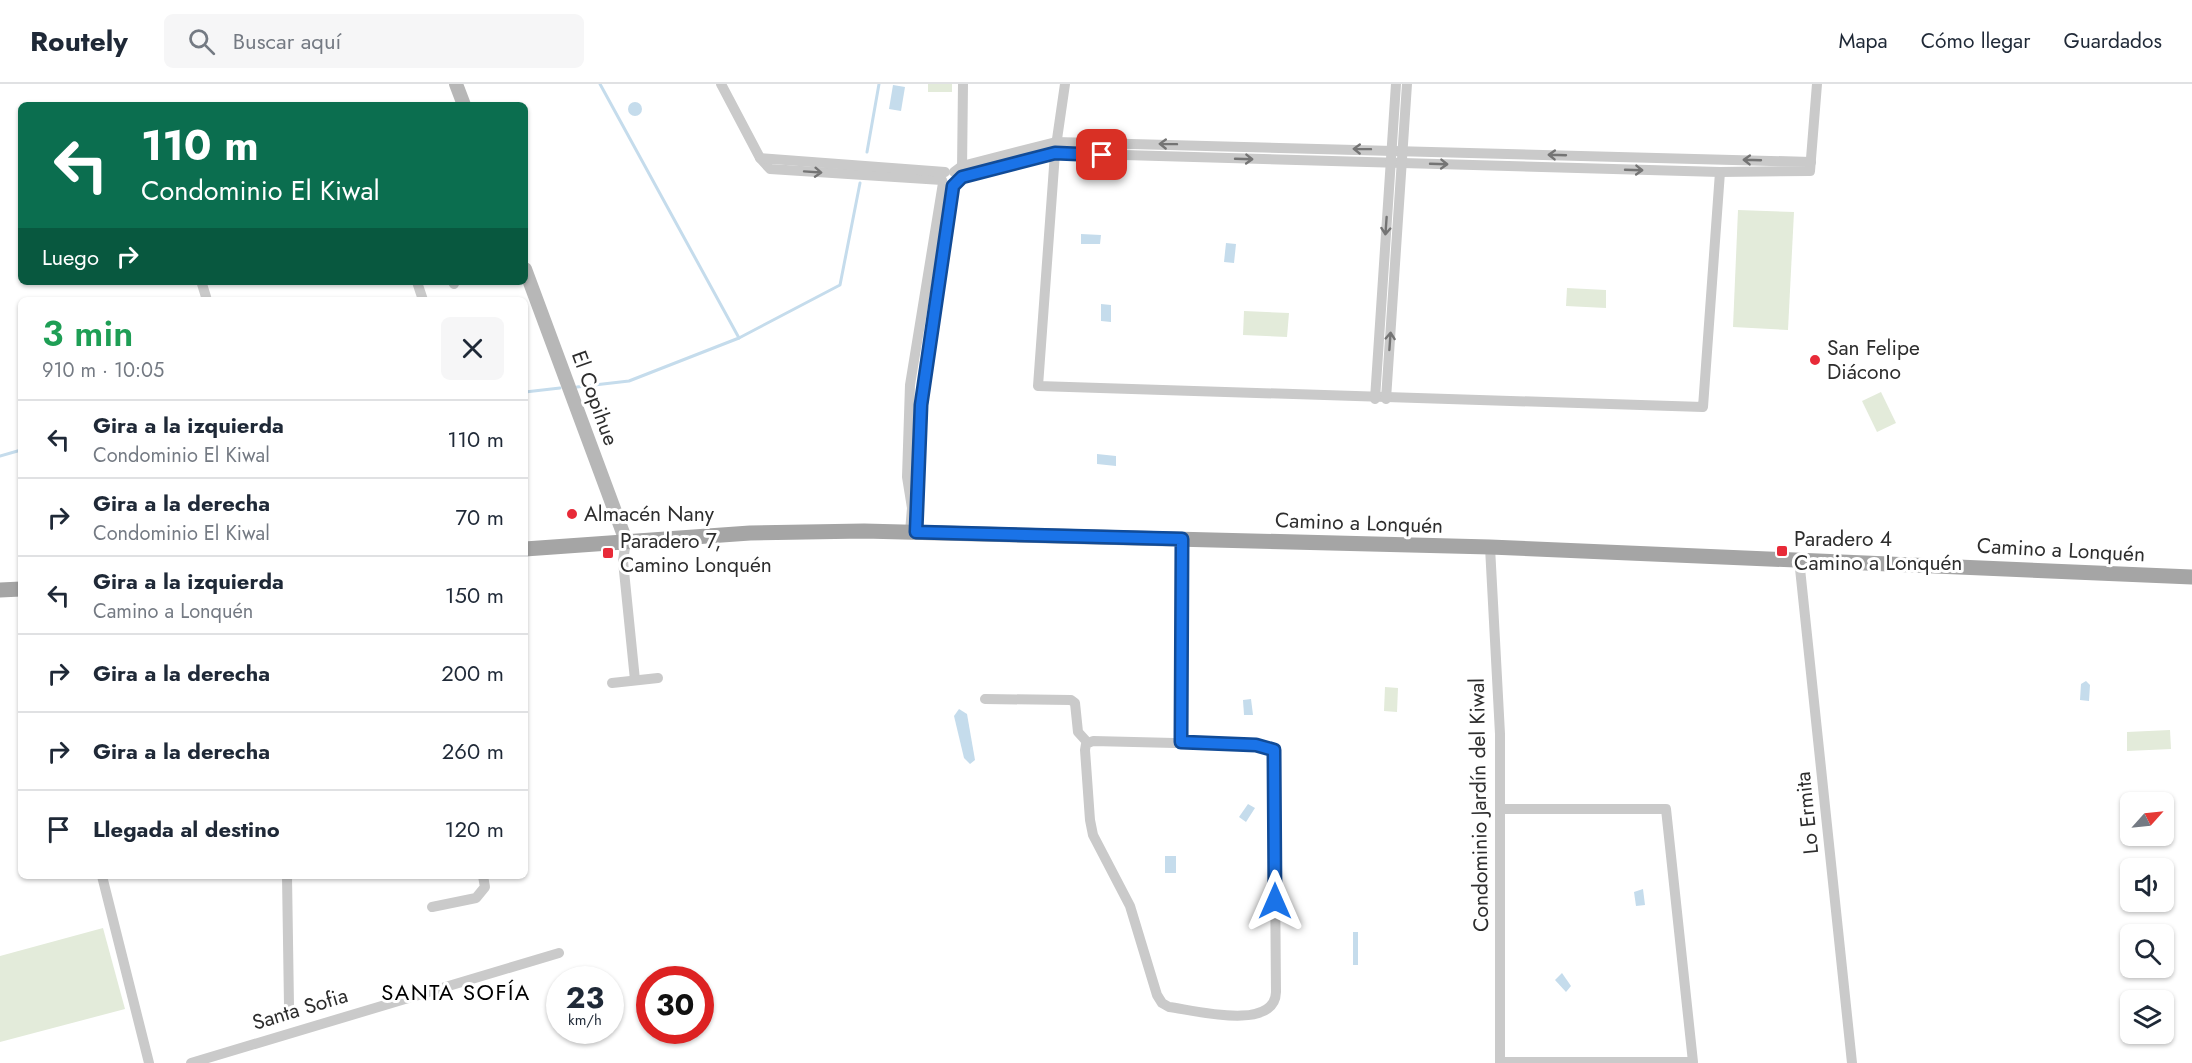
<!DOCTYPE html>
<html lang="es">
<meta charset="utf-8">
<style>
:root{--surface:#fff;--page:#f6f6f7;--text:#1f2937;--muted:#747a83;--line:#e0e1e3}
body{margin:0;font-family:Jost,sans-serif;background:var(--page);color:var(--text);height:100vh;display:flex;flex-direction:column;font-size:22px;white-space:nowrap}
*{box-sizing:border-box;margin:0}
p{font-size:20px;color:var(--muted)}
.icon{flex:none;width:33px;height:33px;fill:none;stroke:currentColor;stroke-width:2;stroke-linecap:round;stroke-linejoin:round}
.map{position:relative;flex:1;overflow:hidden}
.panel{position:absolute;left:18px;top:213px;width:510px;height:582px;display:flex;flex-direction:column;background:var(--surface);border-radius:9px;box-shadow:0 2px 4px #0004}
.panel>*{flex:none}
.banner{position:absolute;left:18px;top:18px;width:510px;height:183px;border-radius:9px;box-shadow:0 2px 4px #0004;background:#0b6e4f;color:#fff;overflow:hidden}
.needle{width:39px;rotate:63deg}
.buttons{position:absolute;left:2120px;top:708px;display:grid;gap:12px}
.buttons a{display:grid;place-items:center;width:54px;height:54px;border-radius:9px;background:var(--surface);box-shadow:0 2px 4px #0004;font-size:30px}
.speed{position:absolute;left:546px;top:882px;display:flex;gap:12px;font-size:30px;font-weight:700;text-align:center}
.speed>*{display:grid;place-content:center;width:78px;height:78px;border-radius:50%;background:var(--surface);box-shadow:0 2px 4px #0004;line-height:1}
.speed small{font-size:15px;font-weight:400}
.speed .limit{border:9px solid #d22;background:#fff;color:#111}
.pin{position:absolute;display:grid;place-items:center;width:51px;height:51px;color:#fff;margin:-26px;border-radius:12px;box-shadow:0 3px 9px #0006}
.me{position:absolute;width:66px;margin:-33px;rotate:0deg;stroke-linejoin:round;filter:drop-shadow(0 0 4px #0008)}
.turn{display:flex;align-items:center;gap:21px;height:126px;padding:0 24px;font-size:27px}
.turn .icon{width:78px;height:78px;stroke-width:2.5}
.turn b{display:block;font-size:42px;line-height:51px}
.then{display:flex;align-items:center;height:57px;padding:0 24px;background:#0003;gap:12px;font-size:22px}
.round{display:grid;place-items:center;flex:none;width:63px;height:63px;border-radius:9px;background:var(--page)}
.head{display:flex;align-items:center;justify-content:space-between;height:102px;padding:0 24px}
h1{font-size:36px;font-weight:600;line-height:45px;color:#1e9e55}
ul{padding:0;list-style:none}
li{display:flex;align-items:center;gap:18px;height:78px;padding:0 24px;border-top:2px solid var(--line)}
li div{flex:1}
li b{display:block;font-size:22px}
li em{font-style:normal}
header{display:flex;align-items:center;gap:36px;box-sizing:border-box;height:84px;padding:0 30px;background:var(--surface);border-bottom:2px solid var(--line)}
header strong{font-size:28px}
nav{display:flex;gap:33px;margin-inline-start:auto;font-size:21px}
.search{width:420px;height:54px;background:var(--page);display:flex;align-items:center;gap:15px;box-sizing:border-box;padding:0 21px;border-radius:9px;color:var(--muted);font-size:22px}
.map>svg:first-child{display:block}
.green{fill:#e3ebda}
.water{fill:#c5dcec}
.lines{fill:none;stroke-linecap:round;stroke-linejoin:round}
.stream{stroke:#c5dcec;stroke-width:3}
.minor{stroke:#cacaca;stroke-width:10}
.secondary{stroke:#b7b7b7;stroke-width:14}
.primary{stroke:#a5a5a5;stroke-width:15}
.oneway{stroke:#747474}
.route-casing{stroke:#114b97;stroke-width:15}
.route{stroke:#1a73e8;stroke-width:10}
.poi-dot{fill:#e82a38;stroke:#fff;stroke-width:2}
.labels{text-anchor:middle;stroke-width:6;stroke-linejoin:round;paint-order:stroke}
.poi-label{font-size:21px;fill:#2d2d2d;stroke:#fff;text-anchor:start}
.street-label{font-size:21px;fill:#2d2d2d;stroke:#fff}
.neighbourhood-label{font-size:22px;letter-spacing:1.5px;fill:#000;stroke:#fff}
</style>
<header>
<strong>Routely</strong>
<div class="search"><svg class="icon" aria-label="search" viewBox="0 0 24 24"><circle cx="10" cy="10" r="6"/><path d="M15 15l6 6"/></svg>Buscar aquí</div>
<nav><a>Mapa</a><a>Cómo llegar</a><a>Guardados</a></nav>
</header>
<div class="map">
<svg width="2192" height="979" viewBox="0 0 2192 979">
<rect width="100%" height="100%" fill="#fff"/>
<g class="green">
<rect x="928" y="0" width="24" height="8"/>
<polygon points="1738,126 1794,128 1788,246 1733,243"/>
<polygon points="1567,204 1606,206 1606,224 1566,222"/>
<polygon points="1244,227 1289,229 1287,253 1243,251"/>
<polygon points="1881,308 1896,339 1877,348 1862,317"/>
<polygon points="1385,603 1398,604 1397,628 1384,627"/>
<polygon points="2170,646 2171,665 2127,667 2127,648"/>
<polygon points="103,844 125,925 0,958 0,872"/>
</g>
<g class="water">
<polygon points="893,1 905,3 901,27 889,25"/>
<circle cx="635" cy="25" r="7"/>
<polygon points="1081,150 1101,151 1100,160 1081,160"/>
<polygon points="1226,159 1236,160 1234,179 1224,178"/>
<polygon points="1101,220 1111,221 1111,238 1101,237"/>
<polygon points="1097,370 1116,372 1116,382 1097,380"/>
<polygon points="2086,597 2090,601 2089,617 2080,616 2081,600"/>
<polygon points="1251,615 1253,631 1244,631 1243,616"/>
<polygon points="959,625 967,630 975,676 970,680 964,674 954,632"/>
<polygon points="1248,720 1255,724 1246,738 1239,733"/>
<rect x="1165" y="772" width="11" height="17"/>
<polygon points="1643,805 1645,821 1636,822 1634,808"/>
<rect x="1353" y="848" width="5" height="33"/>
<polygon points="1562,889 1571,902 1566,908 1555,896"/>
</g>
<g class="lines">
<g class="stream">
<polyline points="600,0 739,254"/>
<polyline points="867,68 879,0"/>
<polyline points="577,303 629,297 739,254 840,201 860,99"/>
<polyline points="525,308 560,304"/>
<polyline points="0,372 21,366"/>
</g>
<g class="minor">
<polyline points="721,0 760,74 770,85 942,96"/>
<polyline points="1065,0 1055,69 1038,302 1703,323 1720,88"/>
<polyline points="760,74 945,88"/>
<polyline points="962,86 963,0"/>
<polyline points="954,88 962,82 1056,58 1811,78"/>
<polyline points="958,95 1055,69 1720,88 1810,87 1817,0"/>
<polyline points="417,198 423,216"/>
<polyline points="453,198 454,200"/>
<polyline points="202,200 207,216"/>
<polyline points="1375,315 1396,0"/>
<polyline points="1386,315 1407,0"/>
<polyline points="917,423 922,308 953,102"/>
<polyline points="910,448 912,424 907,393 910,301 943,99"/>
<polyline points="626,457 623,477 635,596"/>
<polyline points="1490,463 1500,650 1500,978 1693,978 1666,725 1502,725"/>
<polyline points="1799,475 1852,979"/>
<polyline points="612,599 658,594"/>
<polyline points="985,615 1071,616 1075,619 1078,648 1088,659"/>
<path d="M1093 657 1256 661 1274 666 1276 908C1275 948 1193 926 1169 923L1162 919 1157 911 1130 822 1093 751 1090 736 1085 666 1086 660Z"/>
<polyline points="1181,658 1182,455"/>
<polyline points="102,792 149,979"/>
<polyline points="287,792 289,922"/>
<polyline points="432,823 476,814 485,803 483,792"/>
<polyline points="191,979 559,869"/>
</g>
<g class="secondary">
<polyline points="456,0 464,21"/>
<polyline points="525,185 626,457"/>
</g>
<g class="primary">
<polyline points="525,465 750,449 864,447 1490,463 2192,493"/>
<polyline points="0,506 21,505"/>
</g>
</g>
<defs><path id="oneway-shaft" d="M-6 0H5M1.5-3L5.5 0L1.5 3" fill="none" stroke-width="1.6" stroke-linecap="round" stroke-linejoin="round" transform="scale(1.5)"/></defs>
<g class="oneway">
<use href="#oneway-shaft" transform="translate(1168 60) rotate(-179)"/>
<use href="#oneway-shaft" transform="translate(1362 65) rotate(-179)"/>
<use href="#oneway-shaft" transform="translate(1557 71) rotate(-178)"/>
<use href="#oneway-shaft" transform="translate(1244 75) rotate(2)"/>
<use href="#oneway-shaft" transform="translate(1752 76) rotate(-178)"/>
<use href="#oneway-shaft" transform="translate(1439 80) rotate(2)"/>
<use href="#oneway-shaft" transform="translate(1634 86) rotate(2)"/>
<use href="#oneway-shaft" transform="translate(813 88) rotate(4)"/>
<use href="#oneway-shaft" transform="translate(1386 142) rotate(94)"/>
<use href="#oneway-shaft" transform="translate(1390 257) rotate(-86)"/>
</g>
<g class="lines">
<defs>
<polyline id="route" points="1102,71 1055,69 962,93 953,102 921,321 916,448 1182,455 1181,658 1256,661 1274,666 1275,817"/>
</defs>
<use href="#route" class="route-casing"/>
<use href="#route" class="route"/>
</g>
<g class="poi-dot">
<circle cx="1815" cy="276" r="6"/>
<circle cx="572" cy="430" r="6"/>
<rect x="1776" y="461" width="12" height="12" rx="3"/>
<rect x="602" y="463" width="12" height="12" rx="3"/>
</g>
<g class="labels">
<g class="poi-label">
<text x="1827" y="271">San Felipe<tspan x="1827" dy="24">Diácono</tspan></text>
<text x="584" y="437">Almacén Nany</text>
<text x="1794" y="462">Paradero 4<tspan x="1794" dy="24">Camino a Lonquén</tspan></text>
<text x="620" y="464">Paradero 7,<tspan x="620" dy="24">Camino Lonquén</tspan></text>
</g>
<g class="street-label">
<text transform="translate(595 314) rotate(70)" y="7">El Copihue</text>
<text transform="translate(1359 439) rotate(2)" y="7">Camino a Lonquén</text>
<text transform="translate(2061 466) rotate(3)" y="7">Camino a Lonquén</text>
<text transform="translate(1479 721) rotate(-91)" y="7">Condominio Jardín del Kiwal</text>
<text transform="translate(1807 729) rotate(-96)" y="7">Lo Ermita</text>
<text transform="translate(300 925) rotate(-17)" y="7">Santa Sofia</text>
</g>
<g class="neighbourhood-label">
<text x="456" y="916">SANTA SOFÍA</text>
</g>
</g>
</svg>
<div class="buttons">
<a><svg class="needle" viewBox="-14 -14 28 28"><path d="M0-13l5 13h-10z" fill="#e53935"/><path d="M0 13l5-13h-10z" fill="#747a83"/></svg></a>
<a><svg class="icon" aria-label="sound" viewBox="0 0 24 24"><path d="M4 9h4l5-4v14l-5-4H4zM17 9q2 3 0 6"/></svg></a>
<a><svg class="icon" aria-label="search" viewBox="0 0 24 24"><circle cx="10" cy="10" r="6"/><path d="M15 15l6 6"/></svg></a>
<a><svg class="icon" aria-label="layers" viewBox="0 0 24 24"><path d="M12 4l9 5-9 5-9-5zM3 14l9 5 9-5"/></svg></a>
</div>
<div class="speed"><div>23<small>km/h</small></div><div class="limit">30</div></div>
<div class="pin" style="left:1102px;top:71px;background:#d93025"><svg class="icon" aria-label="arrive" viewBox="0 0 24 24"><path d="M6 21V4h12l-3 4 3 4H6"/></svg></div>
<svg class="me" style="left:1275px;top:817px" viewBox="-20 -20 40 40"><path d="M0-17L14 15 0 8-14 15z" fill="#1a73e8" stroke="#fff" stroke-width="4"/></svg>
<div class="banner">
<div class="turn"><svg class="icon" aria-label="left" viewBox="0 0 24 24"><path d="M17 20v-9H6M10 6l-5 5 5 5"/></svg><div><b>110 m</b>Condominio El Kiwal</div></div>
<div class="then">Luego<svg class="icon" aria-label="right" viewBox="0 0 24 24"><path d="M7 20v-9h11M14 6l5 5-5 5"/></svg></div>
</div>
<section class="panel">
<div class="head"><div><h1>3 min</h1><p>910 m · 10:05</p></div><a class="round"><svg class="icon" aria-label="close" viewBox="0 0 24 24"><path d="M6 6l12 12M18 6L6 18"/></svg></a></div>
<ul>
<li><svg class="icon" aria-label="left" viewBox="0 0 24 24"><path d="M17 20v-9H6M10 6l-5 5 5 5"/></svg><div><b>Gira a la izquierda</b><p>Condominio El Kiwal</p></div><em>110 m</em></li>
<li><svg class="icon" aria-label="right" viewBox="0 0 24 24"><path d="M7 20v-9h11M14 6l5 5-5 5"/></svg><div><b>Gira a la derecha</b><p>Condominio El Kiwal</p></div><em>70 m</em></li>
<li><svg class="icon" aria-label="left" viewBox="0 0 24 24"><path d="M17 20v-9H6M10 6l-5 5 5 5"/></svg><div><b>Gira a la izquierda</b><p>Camino a Lonquén</p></div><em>150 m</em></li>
<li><svg class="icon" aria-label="right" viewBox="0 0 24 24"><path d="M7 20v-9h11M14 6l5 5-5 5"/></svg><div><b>Gira a la derecha</b></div><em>200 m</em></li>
<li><svg class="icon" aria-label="right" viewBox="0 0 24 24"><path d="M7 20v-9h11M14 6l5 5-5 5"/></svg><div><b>Gira a la derecha</b></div><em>260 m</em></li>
<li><svg class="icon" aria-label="arrive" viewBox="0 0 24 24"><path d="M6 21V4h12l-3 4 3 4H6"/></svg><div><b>Llegada al destino</b></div><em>120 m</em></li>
</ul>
</section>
</div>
